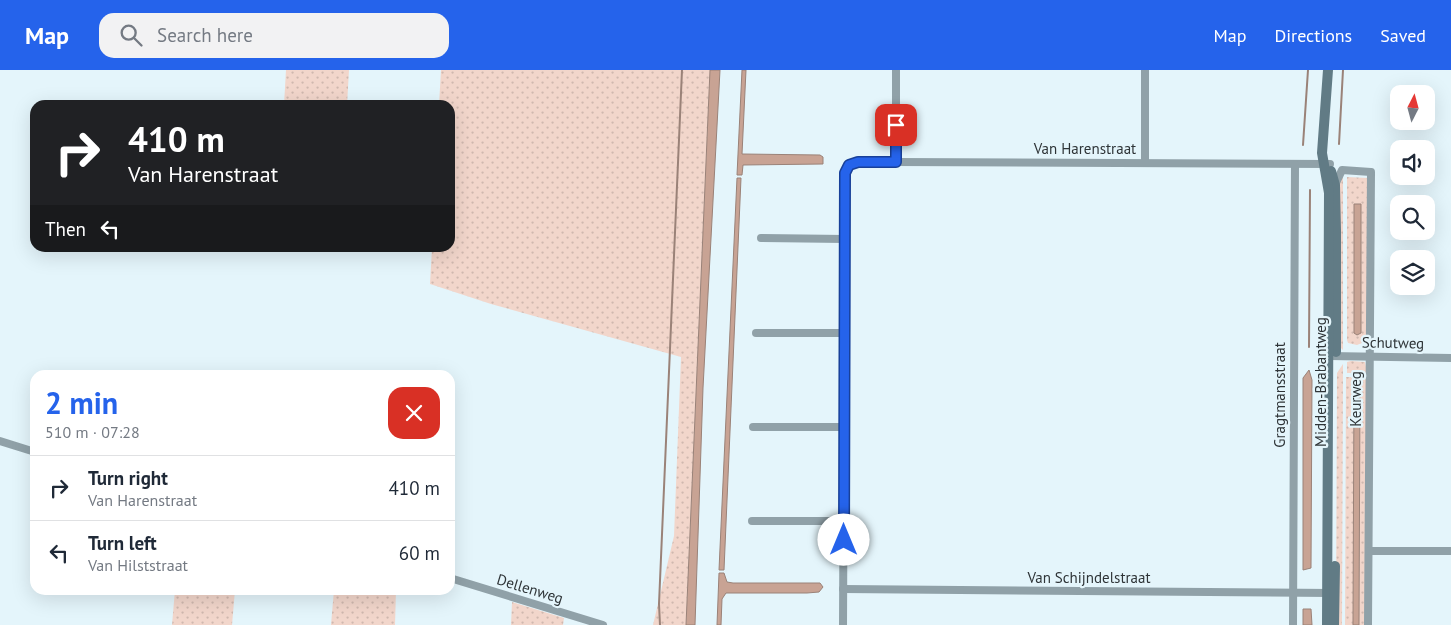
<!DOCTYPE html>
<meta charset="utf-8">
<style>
:root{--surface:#fff;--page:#f2f2f3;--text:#1f2937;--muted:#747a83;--line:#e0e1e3;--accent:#2563eb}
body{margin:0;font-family:"PT Sans",sans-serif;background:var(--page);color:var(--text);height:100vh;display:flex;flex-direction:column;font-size:19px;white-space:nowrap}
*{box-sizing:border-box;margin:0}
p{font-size:16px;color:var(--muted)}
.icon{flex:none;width:28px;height:28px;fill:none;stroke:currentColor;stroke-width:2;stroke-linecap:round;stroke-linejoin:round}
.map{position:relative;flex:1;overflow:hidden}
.sheet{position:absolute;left:30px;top:300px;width:425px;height:225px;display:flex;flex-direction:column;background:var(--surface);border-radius:15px;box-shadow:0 5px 20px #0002}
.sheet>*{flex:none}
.top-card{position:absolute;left:30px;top:30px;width:425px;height:152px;border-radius:15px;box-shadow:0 5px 20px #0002;background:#202124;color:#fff;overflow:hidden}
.needle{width:32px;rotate:6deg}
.tools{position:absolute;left:1390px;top:15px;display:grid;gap:10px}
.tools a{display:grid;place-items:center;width:45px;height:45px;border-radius:10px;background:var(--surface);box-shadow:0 5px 20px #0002;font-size:25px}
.pin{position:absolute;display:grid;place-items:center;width:42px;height:42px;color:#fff;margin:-21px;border-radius:10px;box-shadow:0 2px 8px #0006}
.me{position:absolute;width:55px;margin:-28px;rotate:0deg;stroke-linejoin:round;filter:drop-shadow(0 0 4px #0008)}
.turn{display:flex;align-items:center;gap:18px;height:105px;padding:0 15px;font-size:22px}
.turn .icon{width:65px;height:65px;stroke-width:2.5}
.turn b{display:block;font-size:35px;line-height:42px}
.then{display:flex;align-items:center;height:48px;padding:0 15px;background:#0003;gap:10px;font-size:19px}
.round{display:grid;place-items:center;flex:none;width:52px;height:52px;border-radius:15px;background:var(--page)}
.summary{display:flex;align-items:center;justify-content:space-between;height:85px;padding:0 15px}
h1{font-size:30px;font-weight:800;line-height:38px;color:var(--accent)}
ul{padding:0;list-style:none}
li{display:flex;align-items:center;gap:15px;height:65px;padding:0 15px;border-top:1px solid var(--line)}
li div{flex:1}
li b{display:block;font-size:19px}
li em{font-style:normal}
header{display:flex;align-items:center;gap:30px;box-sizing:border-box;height:70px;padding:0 25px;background:var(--accent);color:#fff}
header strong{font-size:24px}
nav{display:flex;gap:28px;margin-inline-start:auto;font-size:18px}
.search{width:350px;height:45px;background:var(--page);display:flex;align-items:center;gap:12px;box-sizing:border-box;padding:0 18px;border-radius:15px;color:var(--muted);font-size:19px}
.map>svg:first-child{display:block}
.green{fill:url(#green-dots)}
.water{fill:#c8a394;stroke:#9a8278}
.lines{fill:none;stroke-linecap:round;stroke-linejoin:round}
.stream{stroke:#9a8278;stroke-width:2}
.street{stroke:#90a1a8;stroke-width:8}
.secondary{stroke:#617b85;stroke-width:10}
.route-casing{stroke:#184099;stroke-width:12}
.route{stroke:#2563eb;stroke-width:9}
.labels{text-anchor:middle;stroke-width:4.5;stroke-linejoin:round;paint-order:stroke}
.street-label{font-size:15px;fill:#2e3437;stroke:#e4f5fb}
</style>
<header>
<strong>Map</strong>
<div class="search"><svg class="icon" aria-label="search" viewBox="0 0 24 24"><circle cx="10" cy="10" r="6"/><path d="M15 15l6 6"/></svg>Search here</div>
<nav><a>Map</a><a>Directions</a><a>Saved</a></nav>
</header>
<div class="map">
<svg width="1451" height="555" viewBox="0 0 1451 555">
<defs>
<pattern id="green-dots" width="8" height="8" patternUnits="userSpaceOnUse" patternTransform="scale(1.25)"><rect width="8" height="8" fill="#f2d6cb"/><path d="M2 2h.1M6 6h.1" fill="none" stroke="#d0b8af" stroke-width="1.8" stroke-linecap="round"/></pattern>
</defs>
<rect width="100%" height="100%" fill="#e4f5fb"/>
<g class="green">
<polygon points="286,0 349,0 347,35 284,35"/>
<polygon points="441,0 710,0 686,555 653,555 674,466 681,287 491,234 430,214 432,178 450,178 450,35 439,35"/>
<polygon points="1343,106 1343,280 1339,276 1338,110"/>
<polygon points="1347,107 1368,108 1367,271 1357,275 1348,273 1347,270"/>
<polygon points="1351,291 1365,292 1367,303 1347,303 1347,292"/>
<polygon points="1343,294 1342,555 1336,555 1337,303"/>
<polygon points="1346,307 1367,307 1365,555 1359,555 1360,314 1357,312 1354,314 1353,555 1345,555"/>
<polygon points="175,520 235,520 232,555 172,555"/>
<polygon points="334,520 396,520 395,555 331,555"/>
<polygon points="512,532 564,548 563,555 511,555"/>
</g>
<g class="water">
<polygon points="710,0 720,0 703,318 695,555 686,555"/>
<polygon points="742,0 746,0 742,84 820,85 823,87 823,94 743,95 742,105 737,105"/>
<polygon points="737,108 741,108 724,500 719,500"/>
<polygon points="1354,134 1361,134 1361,263 1357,265 1354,263"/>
<polygon points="1309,300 1312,310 1311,498 1303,500 1303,308"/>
<polygon points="1357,312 1360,313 1359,555 1353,555 1354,314"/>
<polygon points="719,503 724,503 727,512 733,513 820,513 823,517 819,522 807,523 726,523 722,529 721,555 717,555"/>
<polygon points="1303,539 1311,539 1312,555 1303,555"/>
</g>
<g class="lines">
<g class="stream">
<polyline points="1339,74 1343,0"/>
<polyline points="1303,75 1308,0"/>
<polyline points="1309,277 1310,120"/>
<polyline points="660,555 659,534 682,0"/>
</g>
<g class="street">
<polyline points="896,92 896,0"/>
<polyline points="1145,93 1145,0"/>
<polyline points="1335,115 1342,100 1371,102 1368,555"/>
<polyline points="761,168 845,169"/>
<polyline points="756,263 844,263"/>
<polyline points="1330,286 1451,288"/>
<polyline points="753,357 844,357"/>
<polyline points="0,371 35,382"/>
<polyline points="752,451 844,451"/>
<polyline points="1369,481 1451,481"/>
<polyline points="450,508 603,555"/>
<polyline points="843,519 1331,523"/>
<polyline points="843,555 845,103 849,95 858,92 896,92 1330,94"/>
<polyline points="1293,555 1295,95"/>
</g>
<g class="secondary">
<polyline points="1331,101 1335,115 1336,161 1336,282"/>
<polyline points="1327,555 1329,123 1322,83 1328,0"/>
<polyline points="1334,555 1335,496"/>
</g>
</g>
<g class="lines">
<defs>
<polyline id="route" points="844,470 845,103 849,95 858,92 896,92 896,55"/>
</defs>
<use href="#route" class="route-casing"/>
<use href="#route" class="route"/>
</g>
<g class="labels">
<g class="street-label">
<text x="1085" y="84">Van Harenstraat</text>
<text transform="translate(1393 273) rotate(1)" y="5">Schutweg</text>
<text transform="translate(1321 312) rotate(-90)" y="5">Midden-Brabantweg</text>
<text transform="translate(1280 325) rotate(-90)" y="5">Gragtmansstraat</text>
<text transform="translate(1356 329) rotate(-90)" y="5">Keurweg</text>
<text x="1089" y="513">Van Schijndelstraat</text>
<text transform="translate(530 519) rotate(17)" y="5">Dellenweg</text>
</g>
</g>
</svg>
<div class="tools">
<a><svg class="needle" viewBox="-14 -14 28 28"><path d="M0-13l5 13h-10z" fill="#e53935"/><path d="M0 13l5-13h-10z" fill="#747a83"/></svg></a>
<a><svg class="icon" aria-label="sound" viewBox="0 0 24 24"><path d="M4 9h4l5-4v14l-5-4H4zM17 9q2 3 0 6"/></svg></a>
<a><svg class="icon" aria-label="search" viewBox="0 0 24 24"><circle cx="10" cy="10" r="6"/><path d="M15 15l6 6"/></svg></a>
<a><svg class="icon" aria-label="layers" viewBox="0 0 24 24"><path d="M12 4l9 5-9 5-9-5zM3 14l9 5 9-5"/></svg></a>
</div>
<div class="pin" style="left:896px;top:55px;background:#d93025"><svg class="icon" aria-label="arrive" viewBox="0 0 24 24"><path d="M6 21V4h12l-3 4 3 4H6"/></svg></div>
<svg class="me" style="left:844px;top:470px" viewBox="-20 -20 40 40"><circle r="19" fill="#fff"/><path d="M0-13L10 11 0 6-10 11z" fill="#2563eb"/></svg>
<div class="top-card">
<div class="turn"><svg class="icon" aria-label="right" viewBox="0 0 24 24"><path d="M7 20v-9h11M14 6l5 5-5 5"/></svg><div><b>410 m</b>Van Harenstraat</div></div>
<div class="then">Then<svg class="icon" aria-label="left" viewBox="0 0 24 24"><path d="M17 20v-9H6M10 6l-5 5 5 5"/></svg></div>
</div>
<section class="sheet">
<div class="summary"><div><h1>2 min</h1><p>510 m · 07:28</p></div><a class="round" style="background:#d93025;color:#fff"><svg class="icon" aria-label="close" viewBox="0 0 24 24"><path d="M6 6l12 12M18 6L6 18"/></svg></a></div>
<ul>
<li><svg class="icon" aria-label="right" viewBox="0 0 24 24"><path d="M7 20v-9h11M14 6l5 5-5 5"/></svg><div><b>Turn right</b><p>Van Harenstraat</p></div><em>410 m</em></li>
<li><svg class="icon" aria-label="left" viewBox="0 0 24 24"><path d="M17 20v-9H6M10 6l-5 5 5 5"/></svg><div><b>Turn left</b><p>Van Hilststraat</p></div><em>60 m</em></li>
</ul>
</section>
</div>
